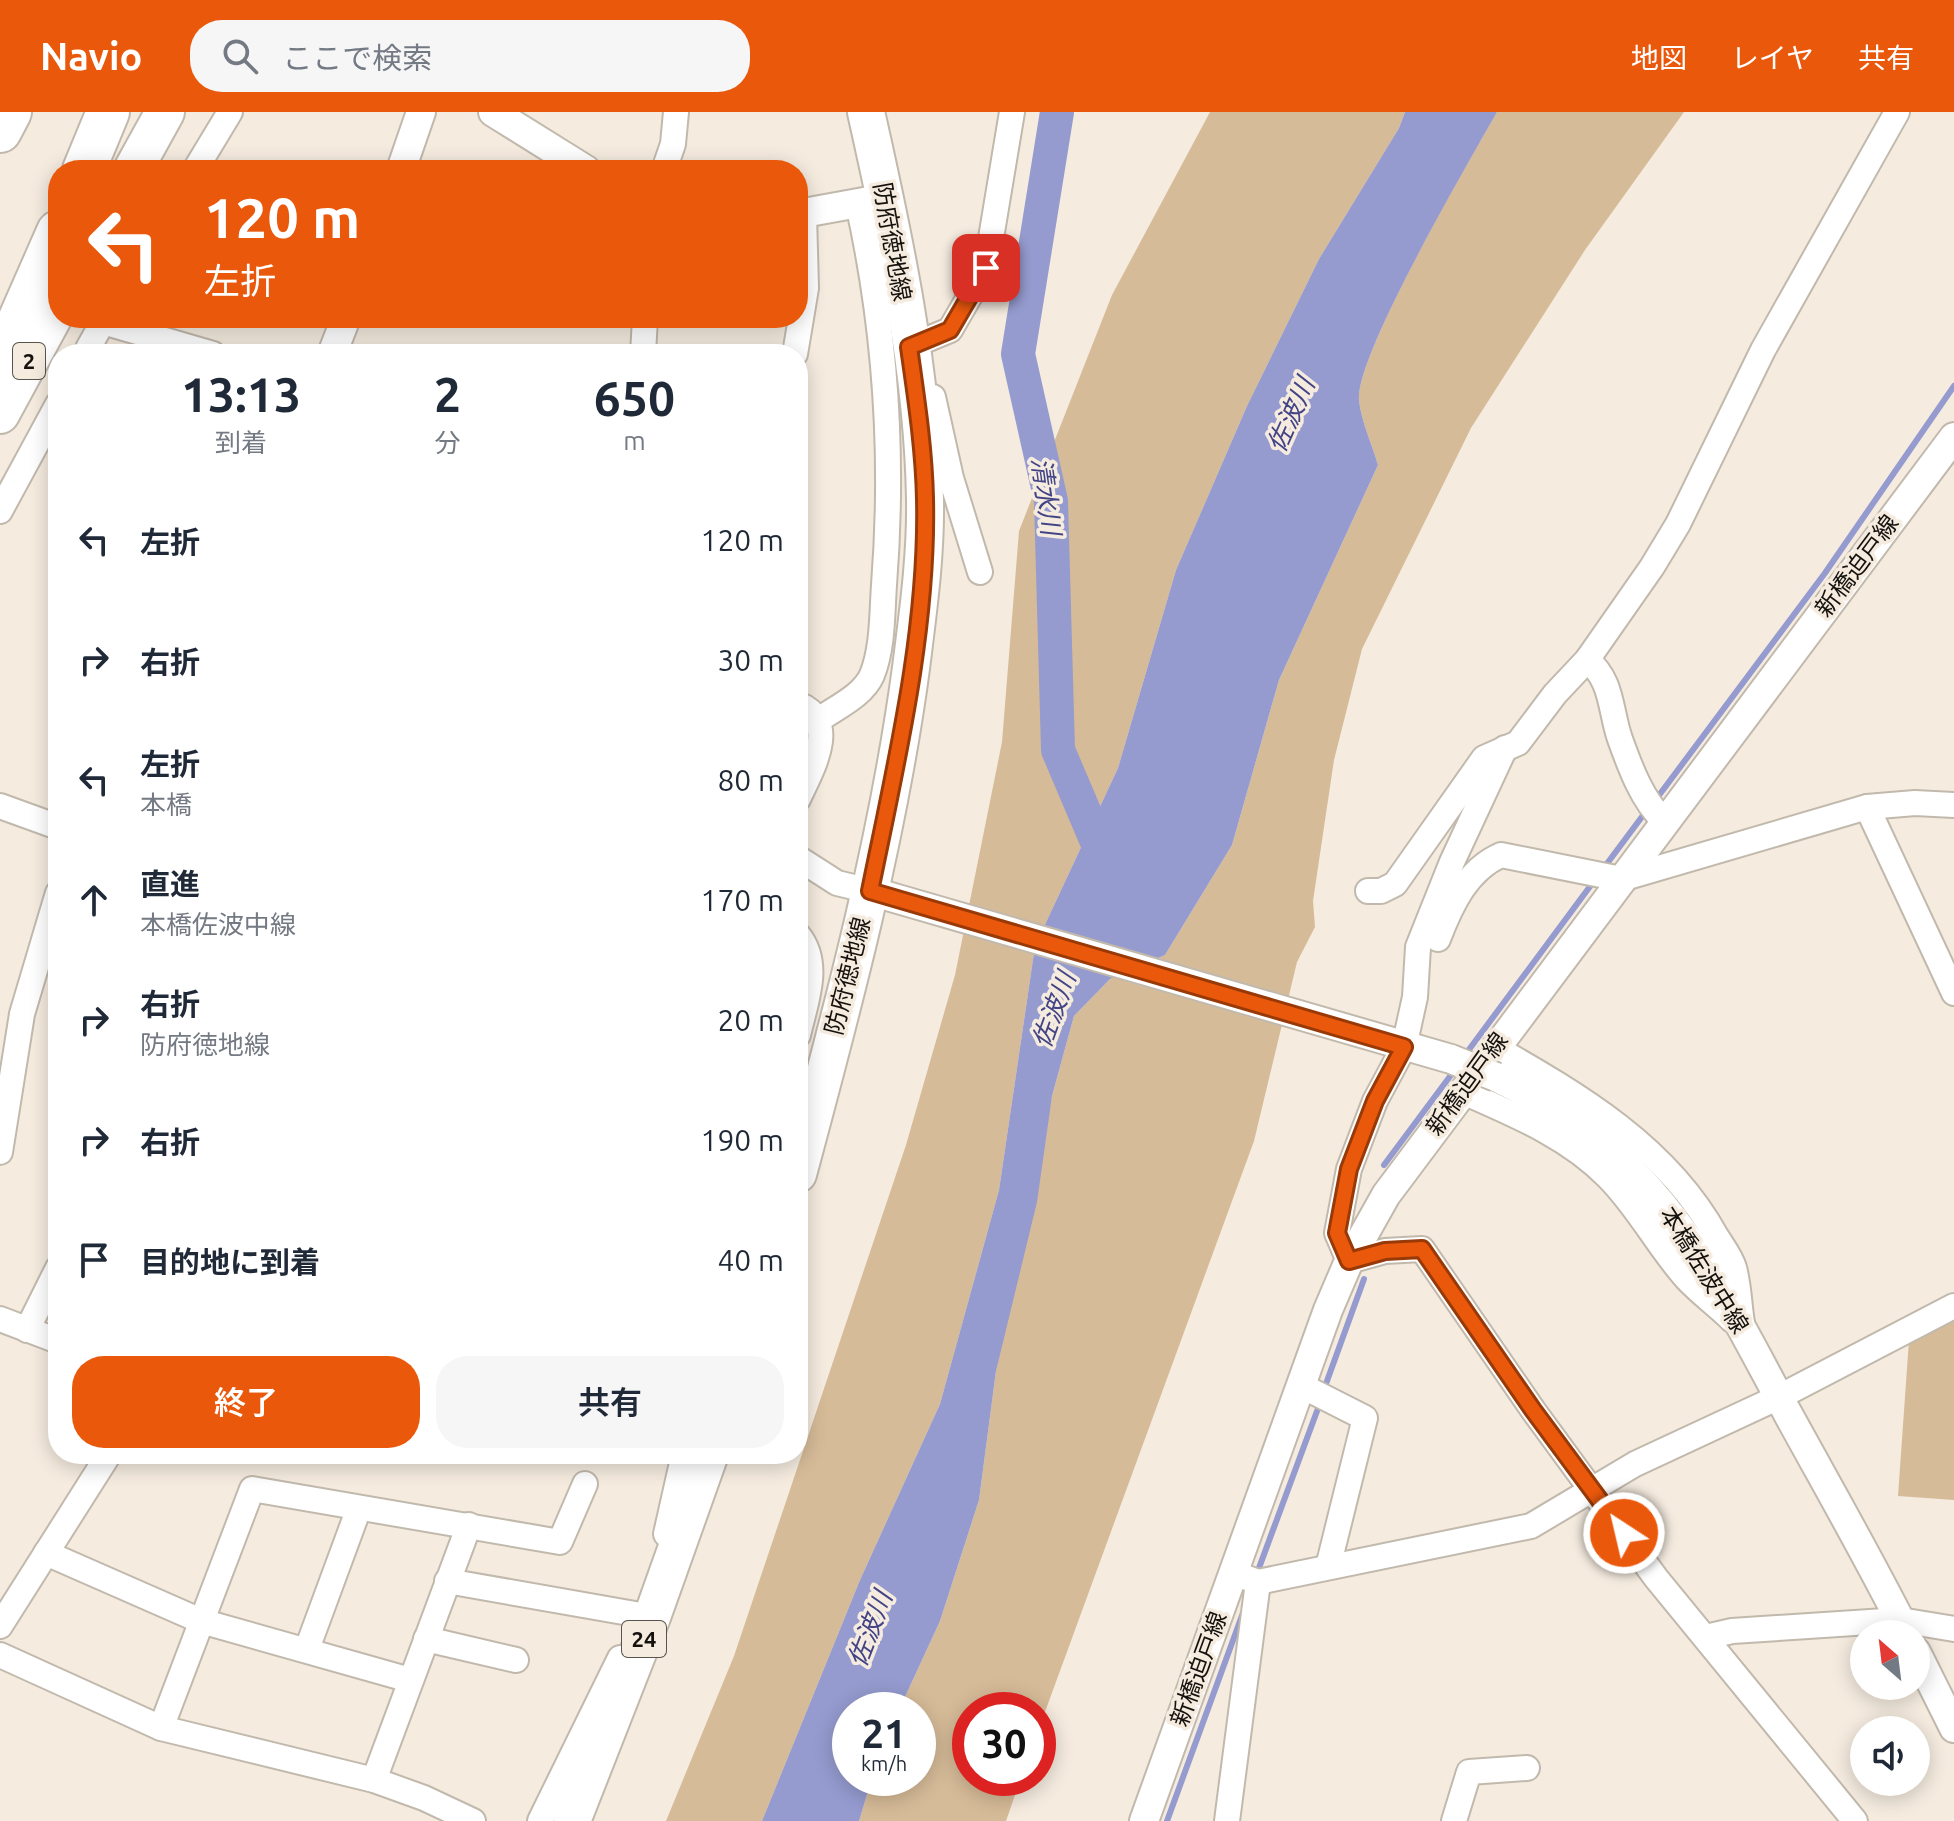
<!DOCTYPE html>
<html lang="ja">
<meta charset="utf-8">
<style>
:root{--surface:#fff;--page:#f6f6f7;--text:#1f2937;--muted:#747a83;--accent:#ea580c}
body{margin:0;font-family:Ubuntu,"Noto Sans JP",sans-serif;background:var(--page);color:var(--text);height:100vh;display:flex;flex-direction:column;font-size:30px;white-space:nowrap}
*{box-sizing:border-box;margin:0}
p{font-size:26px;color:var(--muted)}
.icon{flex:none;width:44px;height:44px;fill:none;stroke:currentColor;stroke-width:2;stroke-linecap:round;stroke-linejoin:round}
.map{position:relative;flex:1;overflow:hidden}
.panel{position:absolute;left:48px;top:232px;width:760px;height:1120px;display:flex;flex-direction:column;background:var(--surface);border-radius:32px;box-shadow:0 4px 20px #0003}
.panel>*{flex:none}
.banner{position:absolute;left:48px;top:48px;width:760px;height:168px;border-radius:32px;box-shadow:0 4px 20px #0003;background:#ea580c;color:#fff;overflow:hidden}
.needle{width:52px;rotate:332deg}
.tools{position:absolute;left:1850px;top:1508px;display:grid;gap:16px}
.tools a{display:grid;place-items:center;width:80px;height:80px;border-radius:50%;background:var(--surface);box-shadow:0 4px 20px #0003;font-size:40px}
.speed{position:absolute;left:832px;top:1580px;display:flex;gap:16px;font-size:40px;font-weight:700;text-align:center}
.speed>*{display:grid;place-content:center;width:104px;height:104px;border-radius:50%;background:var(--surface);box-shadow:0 4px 20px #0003;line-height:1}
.speed small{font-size:20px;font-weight:400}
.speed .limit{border:12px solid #d22;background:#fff;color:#111}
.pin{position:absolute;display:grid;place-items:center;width:68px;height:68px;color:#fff;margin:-34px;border-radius:16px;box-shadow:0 4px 12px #0006}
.me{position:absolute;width:88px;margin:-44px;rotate:325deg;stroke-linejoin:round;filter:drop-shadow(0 0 6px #0008)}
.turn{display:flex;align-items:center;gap:28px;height:168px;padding:0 24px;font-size:36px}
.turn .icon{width:104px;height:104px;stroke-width:2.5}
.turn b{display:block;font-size:56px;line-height:68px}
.eta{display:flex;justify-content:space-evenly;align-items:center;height:136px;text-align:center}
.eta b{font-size:48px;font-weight:600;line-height:56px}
.action{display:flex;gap:16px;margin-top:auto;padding:16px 24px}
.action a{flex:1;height:92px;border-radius:32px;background:var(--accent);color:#fff;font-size:32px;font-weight:600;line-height:92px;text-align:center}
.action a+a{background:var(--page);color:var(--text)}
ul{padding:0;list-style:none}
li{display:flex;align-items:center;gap:24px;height:120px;padding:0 24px}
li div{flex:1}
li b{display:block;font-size:30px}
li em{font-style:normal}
header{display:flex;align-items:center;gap:48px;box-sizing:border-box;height:112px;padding:0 40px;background:var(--accent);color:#fff}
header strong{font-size:38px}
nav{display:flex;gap:44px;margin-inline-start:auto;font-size:28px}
.search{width:560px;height:72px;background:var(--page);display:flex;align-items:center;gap:20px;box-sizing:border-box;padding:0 28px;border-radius:32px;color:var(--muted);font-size:30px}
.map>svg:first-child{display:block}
.green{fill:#d6bb98}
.water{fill:#959bcf}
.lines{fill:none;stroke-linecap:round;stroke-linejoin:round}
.stream{stroke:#959bcf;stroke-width:6}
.river{stroke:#959bcf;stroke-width:34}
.minor-casing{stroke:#c2b9ad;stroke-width:28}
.tertiary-casing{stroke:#c2b9ad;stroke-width:32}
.primary-casing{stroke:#c2b9ad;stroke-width:40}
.trunk-casing{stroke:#c2b9ad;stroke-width:42}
.motorway-casing{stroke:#c2b9ad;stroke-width:46}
.minor{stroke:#fff;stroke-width:24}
.tertiary{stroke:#fff;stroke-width:28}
.primary{stroke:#fff;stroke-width:36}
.trunk{stroke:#fff;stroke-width:38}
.motorway{stroke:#fff;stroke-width:42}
.tertiary-bridge-casing{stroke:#c2b9ad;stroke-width:32;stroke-linecap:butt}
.tertiary-bridge{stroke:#fff;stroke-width:28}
.route-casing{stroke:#983908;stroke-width:20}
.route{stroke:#ea580c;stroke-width:14}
.labels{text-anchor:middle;stroke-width:7;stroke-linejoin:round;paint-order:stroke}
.shield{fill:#f5ebdf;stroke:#58534d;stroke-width:2}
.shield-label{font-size:22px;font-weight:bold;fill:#15120e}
.street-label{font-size:24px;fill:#15120e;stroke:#f5ebdf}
.water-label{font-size:26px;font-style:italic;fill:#424486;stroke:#f5ebdf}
</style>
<header>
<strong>Navio</strong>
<div class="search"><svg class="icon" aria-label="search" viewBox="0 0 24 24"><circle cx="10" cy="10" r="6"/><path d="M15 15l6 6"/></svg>ここで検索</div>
<nav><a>地図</a><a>レイヤ</a><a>共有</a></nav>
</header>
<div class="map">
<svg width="1954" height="1709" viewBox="0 0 1954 1709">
<rect width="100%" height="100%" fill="#f5ebdf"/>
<g class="green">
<polygon points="1210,0 1405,0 1399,16 1319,147 1247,294 1176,458 1118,656 1035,834 999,1078 940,1292 860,1468 762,1709 666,1709 734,1544 906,1033 955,863 1002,630 1019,419 1112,183"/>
<path d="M1497 0H1684L1585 138 1471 316 1362 537 1334 648 1313 789 1315 815 1297 850 1254 1029 1038 1619V1598H970V1666H1021L1006 1709H859L872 1666H918V1598H899L940 1509 979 1388 996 1259 1052 984 1074 904 1110 867 1165 843 1232 733 1279 568 1378 353C1372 332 1361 309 1359 288 1355 244 1470 47 1497 0Z"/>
<polygon points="1954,1205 1954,1388 1898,1384 1909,1228"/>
</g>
<path class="water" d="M1405 0H1497C1470 48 1355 244 1359 288 1361 309 1372 332 1378 353L1279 568 1232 733 1165 843 1110 867 1074 904 1052 984 1037 1090 996 1259 979 1388 940 1509 899 1598H850V1666H872L859 1709H762L860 1468 940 1292 999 1078 1035 834 1118 656 1176 458 1247 294 1319 147 1399 16Z"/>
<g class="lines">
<g class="stream">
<polyline points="1654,690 1825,461 1954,274"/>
<polyline points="1603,757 1647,698"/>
<polyline points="1465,943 1594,769"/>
<polyline points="1384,1053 1454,959"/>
<polyline points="1323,1280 1364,1167"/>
<polyline points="1256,1464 1320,1291"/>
<polyline points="1167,1709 1243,1501"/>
</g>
<polyline class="river" points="1057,0 1018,242 1051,389 1058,638 1109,758"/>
<defs>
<g id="minor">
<polyline points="195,58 230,0"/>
<polyline points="664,58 673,32 676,0"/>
<polyline points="103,210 213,242"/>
<polyline points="909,235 950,218 986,156 1012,0"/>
<polyline points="85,242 105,206"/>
<polyline points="643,242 645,206"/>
<polyline points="795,242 806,176 804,103"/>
<polyline points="933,285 951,366 980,460"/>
<polyline points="0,399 58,292"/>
<path d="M1587 548C1613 568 1610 599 1620 627 1630 655 1642 688 1664 709"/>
<path d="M798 592C841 609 811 659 798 687"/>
<path d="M817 609C835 596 863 584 872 563 883 536 882 501 884 473 894 344 886 218 858 92"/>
<polyline points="1505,636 1452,750 1418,835 1415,885 1404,935 1375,989 1349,1057 1337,1121 1349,1149 1385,1139 1422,1137 1533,1298 1656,1466 1855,1709"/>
<polyline points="0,694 58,715"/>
<polyline points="1867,695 1954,881"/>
<polyline points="798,746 837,771 870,779"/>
<polyline points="1368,779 1381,779 1395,772 1484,646 1518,631 1555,582 1587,548 1652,455 1678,412 1763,238 1897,0"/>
<path d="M798 823C822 852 805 891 798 923"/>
<path d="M1438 827C1451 793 1467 758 1501 743L1621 767 1867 695 1915 691 1954 693"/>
<path d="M1494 935C1580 984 1667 1035 1716 1124 1722 1134 1731 1145 1734 1156 1739 1174 1739 1193 1742 1211"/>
<path d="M1461 979C1513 1002 1568 1024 1608 1065 1639 1096 1658 1135 1687 1167 1701 1182 1718 1194 1732 1208"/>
<polyline points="0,1040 22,902 58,781"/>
<polyline points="0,1207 58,1229"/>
<polyline points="27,1218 58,1156"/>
<polyline points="1302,1274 1365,1306 1328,1455"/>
<polyline points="666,1422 684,1342"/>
<polyline points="46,1441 201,1509 410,1568"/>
<polyline points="1234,1461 1258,1470 1531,1414 1635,1352 1779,1285 1954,1194"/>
<polyline points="447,1469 652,1505"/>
<polyline points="0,1514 109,1342"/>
<polyline points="1706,1525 1732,1519 1900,1508 1954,1517"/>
<polyline points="426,1527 516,1548"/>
<polyline points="307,1537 359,1396"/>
<polyline points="0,1543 161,1616 374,1668 424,1686 473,1709"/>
<polyline points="161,1616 252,1377 560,1430 585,1372"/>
<polyline points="374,1668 469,1413"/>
<polyline points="540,1709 620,1546"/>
<polyline points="1227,1709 1258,1470"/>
<polyline points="1454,1709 1469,1660 1527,1656"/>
</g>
<g id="tertiary">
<polyline points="493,0 586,58"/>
<polyline points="401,58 421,0"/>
<polyline points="798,102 886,86"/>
<polyline points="332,242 346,206"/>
<polyline points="870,779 1451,947"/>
<path d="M1496 965C1661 1044 1706 1151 1788 1302 1828 1375 1870 1448 1907 1522"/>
<polyline points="1916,1540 1954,1616"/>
<polyline points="1144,1709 1328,1198 1349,1149 1386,1083 1954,325"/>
</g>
<g id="primary">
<path d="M798 1062C843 895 888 727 911 556 918 500 926 444 925 387 923 260 894 124 866 0"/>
<polyline points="572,1709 652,1505 710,1342"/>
</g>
<g id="trunk">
<polyline points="133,58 165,0"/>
<polyline points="0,302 58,195"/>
</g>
<g id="motorway">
<polyline points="0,19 10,0"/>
<polyline points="84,58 108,0"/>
<polyline points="0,252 58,120"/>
</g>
</defs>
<use href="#minor" class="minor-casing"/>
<use href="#tertiary" class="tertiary-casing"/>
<use href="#primary" class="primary-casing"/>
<use href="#trunk" class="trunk-casing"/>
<use href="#motorway" class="motorway-casing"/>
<use href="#minor" class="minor"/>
<use href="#tertiary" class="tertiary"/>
<use href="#primary" class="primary"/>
<use href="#trunk" class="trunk"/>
<use href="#motorway" class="motorway"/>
<defs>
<polyline id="tertiary-bridge" points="1451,947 1496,965"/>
</defs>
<use href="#tertiary-bridge" class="tertiary-bridge-casing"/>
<use href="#tertiary-bridge" class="tertiary-bridge"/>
</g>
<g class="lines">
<defs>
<path id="route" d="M986 156 950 218 909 235C916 285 924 336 925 387 928 518 896 651 870 779L1404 935 1375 989 1349 1057 1337 1121 1349 1149 1385 1139 1422 1137 1533 1298 1624 1421"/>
</defs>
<use href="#route" class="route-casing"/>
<use href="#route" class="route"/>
</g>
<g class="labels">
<g class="shield">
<rect x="13" y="231" width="32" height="36" rx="6"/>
<rect x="622" y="1509" width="44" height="36" rx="6"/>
</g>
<g class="shield-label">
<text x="29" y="257">2</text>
<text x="644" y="1535">24</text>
</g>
<g class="street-label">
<text transform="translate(892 130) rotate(80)" y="8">防府徳地線</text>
<text transform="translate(1857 454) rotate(-53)" y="8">新橋迫戸線</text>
<text transform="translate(848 864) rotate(-76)" y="8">防府徳地線</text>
<text transform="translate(1467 972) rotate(-54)" y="8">新橋迫戸線</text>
<text transform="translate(1704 1158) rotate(58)" y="8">本橋佐波中線</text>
<text transform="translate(1199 1557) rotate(-70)" y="8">新橋迫戸線</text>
</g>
<g class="water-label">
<text transform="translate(1291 303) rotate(-66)" y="9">佐波川</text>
<text transform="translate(1046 384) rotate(82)" y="9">清水川</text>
<text transform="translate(1054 898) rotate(-70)" y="9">佐波川</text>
<text transform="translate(870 1517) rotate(-69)" y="9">佐波川</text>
</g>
</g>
</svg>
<div class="tools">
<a><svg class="needle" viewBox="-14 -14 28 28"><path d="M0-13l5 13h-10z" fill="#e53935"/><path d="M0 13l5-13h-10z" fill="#747a83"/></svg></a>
<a><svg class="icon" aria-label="sound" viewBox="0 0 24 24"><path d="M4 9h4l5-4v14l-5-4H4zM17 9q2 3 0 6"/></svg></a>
</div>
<div class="speed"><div>21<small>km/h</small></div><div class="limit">30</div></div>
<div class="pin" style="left:986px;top:156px;background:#d93025"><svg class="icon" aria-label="arrive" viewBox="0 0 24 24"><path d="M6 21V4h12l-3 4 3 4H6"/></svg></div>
<svg class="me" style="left:1624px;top:1421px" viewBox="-20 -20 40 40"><circle r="17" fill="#ea580c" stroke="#fff" stroke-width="3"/><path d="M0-11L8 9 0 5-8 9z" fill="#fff"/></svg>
<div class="banner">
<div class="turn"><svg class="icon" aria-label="left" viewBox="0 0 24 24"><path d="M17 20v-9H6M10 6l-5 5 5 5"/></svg><div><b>120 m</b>左折</div></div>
</div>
<section class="panel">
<div class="eta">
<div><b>13:13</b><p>到着</p></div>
<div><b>2</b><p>分</p></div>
<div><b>650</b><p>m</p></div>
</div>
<ul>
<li><svg class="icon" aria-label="left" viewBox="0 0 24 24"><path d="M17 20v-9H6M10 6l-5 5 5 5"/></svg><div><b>左折</b></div><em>120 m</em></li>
<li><svg class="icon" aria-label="right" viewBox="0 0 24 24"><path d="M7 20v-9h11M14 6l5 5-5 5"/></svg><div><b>右折</b></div><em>30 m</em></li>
<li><svg class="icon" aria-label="left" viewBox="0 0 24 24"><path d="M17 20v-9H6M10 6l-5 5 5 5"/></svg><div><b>左折</b><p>本橋</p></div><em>80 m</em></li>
<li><svg class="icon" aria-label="ahead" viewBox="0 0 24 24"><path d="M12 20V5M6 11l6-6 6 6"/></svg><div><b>直進</b><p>本橋佐波中線</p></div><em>170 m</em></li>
<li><svg class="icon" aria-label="right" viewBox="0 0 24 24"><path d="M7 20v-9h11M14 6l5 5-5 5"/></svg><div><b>右折</b><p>防府徳地線</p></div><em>20 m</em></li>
<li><svg class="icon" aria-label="right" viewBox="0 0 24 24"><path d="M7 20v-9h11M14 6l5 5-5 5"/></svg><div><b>右折</b></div><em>190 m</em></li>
<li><svg class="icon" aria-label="arrive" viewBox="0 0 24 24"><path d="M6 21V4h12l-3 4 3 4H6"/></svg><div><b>目的地に到着</b></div><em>40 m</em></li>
</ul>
<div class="action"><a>終了</a><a>共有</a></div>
</section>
</div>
